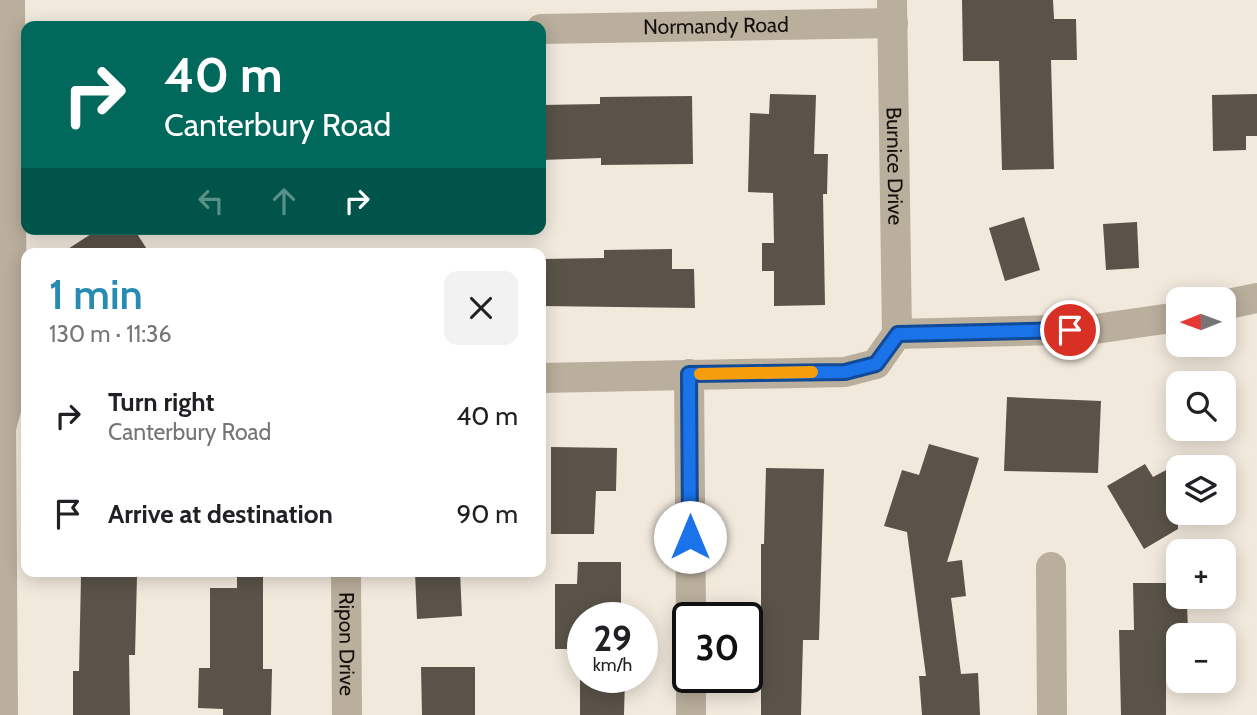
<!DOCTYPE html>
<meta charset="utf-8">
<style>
:root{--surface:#fff;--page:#f2f2f2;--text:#202124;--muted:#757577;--accent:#278bb4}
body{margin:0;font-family:Cabin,sans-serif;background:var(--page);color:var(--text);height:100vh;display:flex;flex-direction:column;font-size:26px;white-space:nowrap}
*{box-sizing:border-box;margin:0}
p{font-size:23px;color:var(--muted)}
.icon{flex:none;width:38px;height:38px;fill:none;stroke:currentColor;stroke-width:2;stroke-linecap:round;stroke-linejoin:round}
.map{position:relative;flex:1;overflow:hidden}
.side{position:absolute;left:21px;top:248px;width:525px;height:329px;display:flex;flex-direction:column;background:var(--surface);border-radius:14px;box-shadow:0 4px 18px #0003}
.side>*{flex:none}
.hud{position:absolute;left:21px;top:21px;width:525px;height:214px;border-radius:14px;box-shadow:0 4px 18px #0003;background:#00695c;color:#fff;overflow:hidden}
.needle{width:46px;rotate:269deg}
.controls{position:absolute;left:1166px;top:287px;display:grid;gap:14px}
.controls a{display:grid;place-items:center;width:70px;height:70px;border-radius:14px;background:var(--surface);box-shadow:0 4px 18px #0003;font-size:35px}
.speed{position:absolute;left:567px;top:602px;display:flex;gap:14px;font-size:35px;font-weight:700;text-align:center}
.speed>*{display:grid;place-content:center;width:91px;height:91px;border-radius:50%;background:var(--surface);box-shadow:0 4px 18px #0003;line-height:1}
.speed small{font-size:18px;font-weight:400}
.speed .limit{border:4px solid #111;border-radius:10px;background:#fff;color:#111}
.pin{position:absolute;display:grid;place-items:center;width:60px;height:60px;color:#fff;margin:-30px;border:4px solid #fff;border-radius:50%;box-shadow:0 2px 7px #0007}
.me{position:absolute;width:77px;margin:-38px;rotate:0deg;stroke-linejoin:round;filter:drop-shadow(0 0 5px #0008)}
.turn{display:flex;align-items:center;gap:24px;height:147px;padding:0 28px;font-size:32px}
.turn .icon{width:91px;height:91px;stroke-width:2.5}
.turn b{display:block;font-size:49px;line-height:60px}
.lanes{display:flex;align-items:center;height:66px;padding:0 28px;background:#0003;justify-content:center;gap:35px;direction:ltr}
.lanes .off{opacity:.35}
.round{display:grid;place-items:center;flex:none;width:74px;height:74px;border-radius:14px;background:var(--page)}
.overview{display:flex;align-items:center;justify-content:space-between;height:119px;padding:0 28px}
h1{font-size:42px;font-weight:600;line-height:52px;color:var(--accent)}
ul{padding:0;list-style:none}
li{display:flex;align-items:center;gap:21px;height:98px;padding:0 28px}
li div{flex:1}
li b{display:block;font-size:26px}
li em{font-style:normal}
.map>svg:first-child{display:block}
.building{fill:#5a5349}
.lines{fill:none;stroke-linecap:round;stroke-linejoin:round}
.minor{stroke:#baae9c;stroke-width:30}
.route-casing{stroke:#114b97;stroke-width:18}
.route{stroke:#1a73e8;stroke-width:12}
.slow{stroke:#f59e0b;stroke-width:12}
.labels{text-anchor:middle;stroke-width:7;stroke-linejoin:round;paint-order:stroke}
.street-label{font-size:21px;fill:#14110d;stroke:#f2e9dd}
</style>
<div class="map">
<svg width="1257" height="715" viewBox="0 0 1257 715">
<rect width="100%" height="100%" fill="#f2e9dd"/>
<g class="building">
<polygon points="962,0 1053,0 1054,19 1076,19 1077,60 1051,60 1054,169 1002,170 999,61 963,61"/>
<polygon points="770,94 816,95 814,154 828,154 827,194 823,194 825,305 774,306 774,271 762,271 762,243 774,243 773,193 748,192 750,113 769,114"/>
<polygon points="1257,94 1257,136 1246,136 1246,150 1213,151 1212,95"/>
<polygon points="692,96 693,164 601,165 601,158 541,160 541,105 600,104 600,97"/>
<polygon points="1024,217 1040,270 1005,281 989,228"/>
<polygon points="1137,222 1139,268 1106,270 1103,224"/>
<polygon points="99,229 134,229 150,254 60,254"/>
<polygon points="672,249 672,269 694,269 695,308 541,306 541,259 604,258 604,250"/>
<polygon points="1007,397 1101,401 1098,473 1004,471"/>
<polygon points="929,444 979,458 947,562 962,560 966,596 951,598 961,674 978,673 980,715 922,715 919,676 926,676 907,532 884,526 902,470 919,475"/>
<polygon points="551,447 617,448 616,491 596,491 594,534 551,534"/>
<polygon points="1145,464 1153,477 1170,468 1178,481 1178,529 1144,549 1107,486"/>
<polygon points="766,468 824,469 819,640 803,640 801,715 761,715 761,544 764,544"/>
<polygon points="578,562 621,562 621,618 583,618 583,649 555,649 555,584 577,584"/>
<polygon points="237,572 263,572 263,669 272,669 271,715 223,715 223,709 198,708 199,668 210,668 210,588 237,588"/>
<polygon points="415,572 460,572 462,616 417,619"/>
<polygon points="81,576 137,576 135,655 129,655 130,715 73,715 73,671 79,671"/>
<polygon points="1133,583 1174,583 1174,605 1187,605 1188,629 1176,630 1176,661 1166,661 1166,715 1121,715 1119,630 1134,630"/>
<polygon points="421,667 475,667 475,715 422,715"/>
<polygon points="580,677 625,677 624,715 580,715"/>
</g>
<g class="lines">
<g class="minor">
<path id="s1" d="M892 0 897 334"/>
<path id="s2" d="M541 29 893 23"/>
<polyline points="1223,305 1257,298"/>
<polyline points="689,374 691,618"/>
<polyline points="541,378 845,372 876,364 897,334 1095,329 1178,317"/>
<polyline points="1051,567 1052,715"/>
<path id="s3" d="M346 572 347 715"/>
<polyline points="691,677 691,715"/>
<polyline points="3,715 1,428 12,388 10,0"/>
</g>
</g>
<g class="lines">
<defs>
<polyline id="route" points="690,537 689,374 845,372 876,364 898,334 1070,330"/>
</defs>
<use href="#route" class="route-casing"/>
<use href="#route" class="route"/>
<polyline class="slow" points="700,374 812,372"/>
</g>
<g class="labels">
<g class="street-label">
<text dy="7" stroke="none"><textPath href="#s2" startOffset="175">Normandy Road</textPath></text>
<text dy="7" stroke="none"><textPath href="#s1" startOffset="166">Burnice Drive</textPath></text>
<text dy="7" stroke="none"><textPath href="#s3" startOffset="72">Ripon Drive</textPath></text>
</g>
</g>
</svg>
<div class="controls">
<a><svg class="needle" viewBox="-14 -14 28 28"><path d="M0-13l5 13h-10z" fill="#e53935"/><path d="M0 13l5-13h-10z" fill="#757577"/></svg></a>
<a><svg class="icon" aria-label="search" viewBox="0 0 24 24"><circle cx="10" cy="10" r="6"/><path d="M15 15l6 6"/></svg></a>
<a><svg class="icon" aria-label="layers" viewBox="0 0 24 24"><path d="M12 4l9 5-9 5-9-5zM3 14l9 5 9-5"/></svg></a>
<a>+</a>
<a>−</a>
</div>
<div class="speed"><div>29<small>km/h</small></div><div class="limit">30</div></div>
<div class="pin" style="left:1070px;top:330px;background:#d93025"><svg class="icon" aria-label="arrive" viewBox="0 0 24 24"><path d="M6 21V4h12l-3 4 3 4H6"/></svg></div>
<svg class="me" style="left:690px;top:537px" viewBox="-20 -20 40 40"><circle r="19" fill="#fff"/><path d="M0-13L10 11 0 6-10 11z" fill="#1a73e8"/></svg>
<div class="hud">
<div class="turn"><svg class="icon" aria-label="right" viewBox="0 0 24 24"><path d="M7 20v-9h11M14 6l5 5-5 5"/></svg><div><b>40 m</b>Canterbury Road</div></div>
<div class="lanes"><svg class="icon off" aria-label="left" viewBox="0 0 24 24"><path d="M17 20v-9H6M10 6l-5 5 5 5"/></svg><svg class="icon off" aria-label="ahead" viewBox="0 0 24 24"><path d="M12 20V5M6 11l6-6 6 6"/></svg><svg class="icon" aria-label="right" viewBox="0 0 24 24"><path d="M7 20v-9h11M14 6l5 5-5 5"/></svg></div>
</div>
<section class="side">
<div class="overview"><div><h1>1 min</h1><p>130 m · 11:36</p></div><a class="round"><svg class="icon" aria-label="close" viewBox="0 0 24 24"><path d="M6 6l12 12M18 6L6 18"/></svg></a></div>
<ul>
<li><svg class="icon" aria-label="right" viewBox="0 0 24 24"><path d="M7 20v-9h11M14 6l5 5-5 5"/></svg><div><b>Turn right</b><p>Canterbury Road</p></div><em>40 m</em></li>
<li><svg class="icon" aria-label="arrive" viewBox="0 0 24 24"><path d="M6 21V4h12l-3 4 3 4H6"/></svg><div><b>Arrive at destination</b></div><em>90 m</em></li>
</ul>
</section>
</div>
